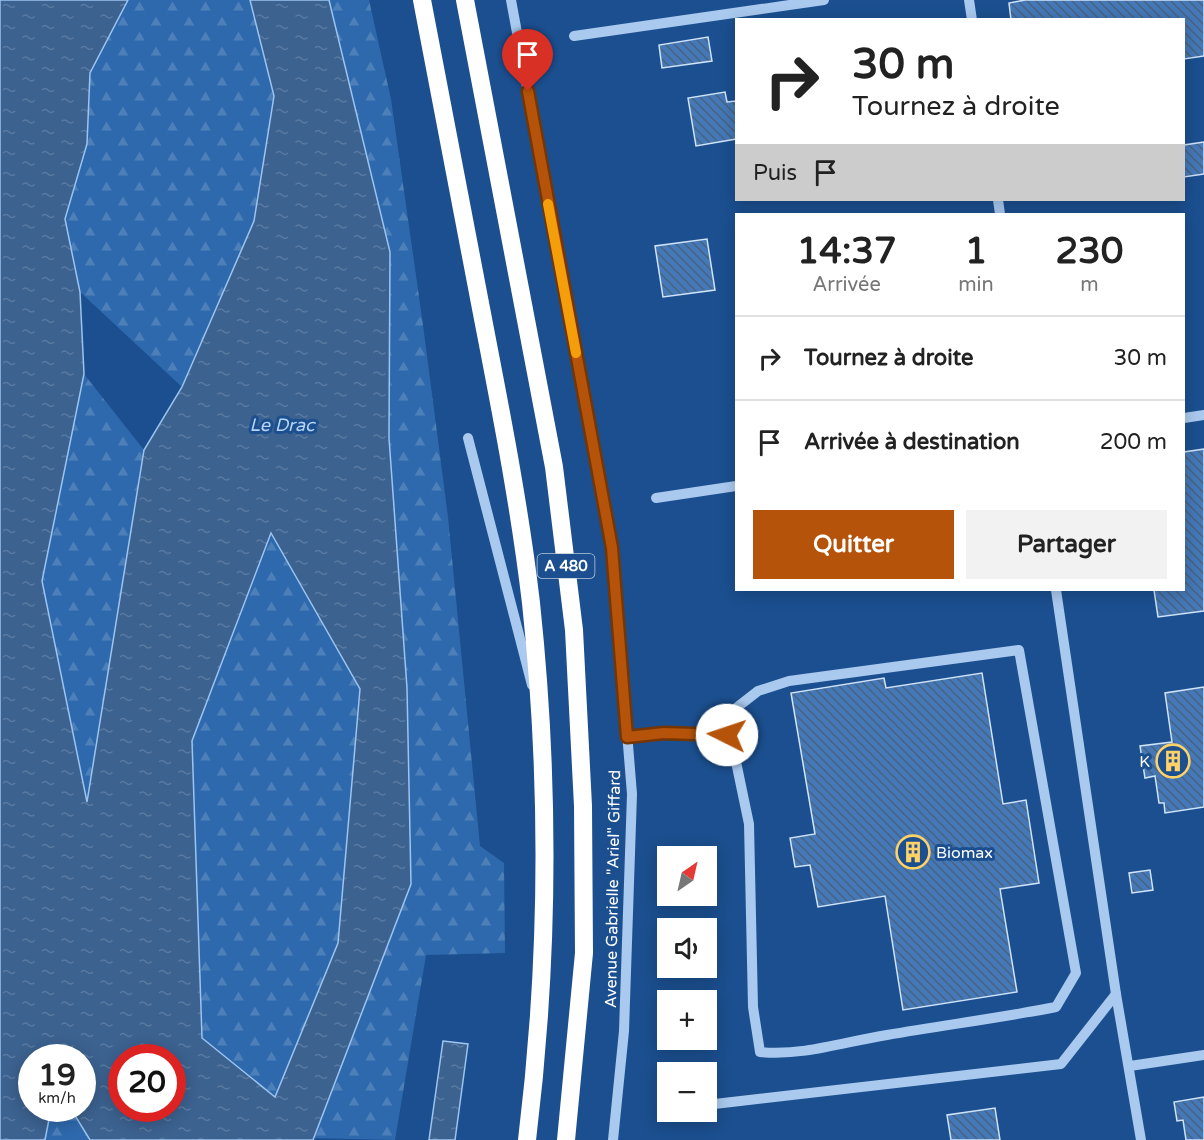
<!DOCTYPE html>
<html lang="fr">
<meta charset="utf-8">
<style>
:root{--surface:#fff;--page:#f2f2f2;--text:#222;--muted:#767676;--line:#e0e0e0;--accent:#b45309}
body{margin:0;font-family:"Varela Round",sans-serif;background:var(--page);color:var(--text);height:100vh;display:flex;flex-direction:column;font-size:22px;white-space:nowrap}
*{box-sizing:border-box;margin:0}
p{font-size:20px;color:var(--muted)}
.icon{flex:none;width:33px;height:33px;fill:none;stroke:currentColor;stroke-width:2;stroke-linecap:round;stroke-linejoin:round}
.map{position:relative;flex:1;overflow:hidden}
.details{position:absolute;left:735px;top:213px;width:450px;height:378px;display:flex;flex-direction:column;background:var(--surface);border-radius:0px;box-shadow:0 3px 15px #0003}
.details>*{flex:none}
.top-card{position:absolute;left:735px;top:18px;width:450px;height:183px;border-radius:0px;box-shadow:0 3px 15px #0003;background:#fff;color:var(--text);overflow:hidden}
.needle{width:39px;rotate:34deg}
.fabs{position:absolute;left:657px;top:846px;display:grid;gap:12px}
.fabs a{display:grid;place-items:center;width:60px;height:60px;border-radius:0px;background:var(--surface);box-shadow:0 3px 15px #0003;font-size:30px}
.speed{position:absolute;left:18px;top:1044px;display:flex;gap:12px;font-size:30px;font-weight:700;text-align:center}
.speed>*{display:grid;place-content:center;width:78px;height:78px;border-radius:50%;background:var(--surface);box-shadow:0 3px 15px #0003;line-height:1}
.speed small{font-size:15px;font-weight:400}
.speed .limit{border:9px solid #d22;background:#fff;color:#111}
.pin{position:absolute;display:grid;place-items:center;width:51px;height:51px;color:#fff;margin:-62px -26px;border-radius:50% 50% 50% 0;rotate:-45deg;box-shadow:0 0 6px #0007}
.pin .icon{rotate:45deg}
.me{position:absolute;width:66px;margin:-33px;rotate:274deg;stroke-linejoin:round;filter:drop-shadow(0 0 4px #0008)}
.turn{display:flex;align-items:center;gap:21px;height:126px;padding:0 18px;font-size:27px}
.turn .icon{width:78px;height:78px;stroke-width:2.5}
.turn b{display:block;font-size:42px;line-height:51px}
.then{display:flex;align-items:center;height:57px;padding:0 18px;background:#0003;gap:12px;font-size:22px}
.eta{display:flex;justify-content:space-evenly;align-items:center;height:102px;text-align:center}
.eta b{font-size:36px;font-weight:700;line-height:42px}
.primary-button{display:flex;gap:12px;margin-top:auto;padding:12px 18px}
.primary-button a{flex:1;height:69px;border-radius:0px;background:var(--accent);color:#fff;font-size:24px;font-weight:700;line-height:69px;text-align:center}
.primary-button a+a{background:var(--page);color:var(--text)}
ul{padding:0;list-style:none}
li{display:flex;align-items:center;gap:18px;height:84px;padding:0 18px;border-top:2px solid var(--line)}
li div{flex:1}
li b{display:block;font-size:22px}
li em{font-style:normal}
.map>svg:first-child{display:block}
.forest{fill:url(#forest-firs)}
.water{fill:url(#water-ripples);stroke:#9cc4f0;stroke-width:1.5;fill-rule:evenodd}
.building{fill:url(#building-back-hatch);stroke:#cfe3fa;stroke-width:1.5}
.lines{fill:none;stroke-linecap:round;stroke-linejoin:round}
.minor{stroke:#a9c9ee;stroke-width:10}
.highway{stroke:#fff;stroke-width:18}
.route-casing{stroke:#753606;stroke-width:15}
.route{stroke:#b45309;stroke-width:10}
.slow{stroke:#f59e0b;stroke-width:10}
.labels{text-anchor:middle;stroke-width:6;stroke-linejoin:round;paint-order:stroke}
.shield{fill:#1b4f8f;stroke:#bbcadd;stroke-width:1.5}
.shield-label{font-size:15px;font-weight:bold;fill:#fff}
.poi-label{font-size:16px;fill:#fff;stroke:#1b4f8f;text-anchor:end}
.street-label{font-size:16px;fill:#fff;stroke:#1b4f8f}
.water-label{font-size:18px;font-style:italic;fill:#b5d3f5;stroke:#1b4f8f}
</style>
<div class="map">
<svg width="1204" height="1140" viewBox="0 0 1204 1140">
<defs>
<pattern id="forest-firs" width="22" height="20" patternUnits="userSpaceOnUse" patternTransform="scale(1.5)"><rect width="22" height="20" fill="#2e69ad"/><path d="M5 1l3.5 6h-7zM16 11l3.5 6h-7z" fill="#4d80b9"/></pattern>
<pattern id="water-ripples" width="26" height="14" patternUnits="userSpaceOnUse" patternTransform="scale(1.5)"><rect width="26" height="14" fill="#3c6290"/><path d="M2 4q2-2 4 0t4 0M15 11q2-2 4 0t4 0" fill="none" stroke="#597aa1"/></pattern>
<pattern id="building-back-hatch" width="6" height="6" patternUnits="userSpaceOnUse" patternTransform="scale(1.5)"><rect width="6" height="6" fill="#4478b7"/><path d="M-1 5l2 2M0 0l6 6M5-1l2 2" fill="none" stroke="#486282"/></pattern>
</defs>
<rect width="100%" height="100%" fill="#1b4f8f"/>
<g class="forest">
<polygon points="128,0 250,0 274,96 254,221 182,387 80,292 65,219 87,144 90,73"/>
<polygon points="329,0 369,0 391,99 423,325 448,517 480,846 504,863 505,953 426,955 395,1140 312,1138 411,884 407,688 389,438 390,252"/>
<polygon points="84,374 144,450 87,804 42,581"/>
<polygon points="271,532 360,689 338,943 275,1097 202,1038 192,741"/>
<polygon points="51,1108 71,1109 90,1140 45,1140"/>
</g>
<g class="water">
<path d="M0 0H128L90 73 87 144 65 219 80 292 84 374 42 581 87 802 144 450 182 387 254 221 274 96 250 0H329L390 252 389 438 407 688 411 884 313 1140H90L71 1109 82 1108V1058H32V1108L51 1109 45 1140H0ZM271 533 360 689 338 943 275 1097 202 1038 192 741ZM122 1058H172V1108H122Z"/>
<polygon points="443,1041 468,1044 455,1140 429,1140"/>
</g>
<g class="building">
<polygon points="1025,0 1204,0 1204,56 1184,59 1184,20 1011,20 1009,3"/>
<polygon points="708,37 712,61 662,68 659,45"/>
<polygon points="725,92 727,102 736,101 736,139 696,146 688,98"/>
<polygon points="1204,142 1204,174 1184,177 1184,145"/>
<polygon points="707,239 715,290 663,297 655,246"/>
<polygon points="1204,449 1204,611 1158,617 1154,590 1184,590 1184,452"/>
<polygon points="982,673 1003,804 1026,800 1039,883 1000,889 1017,992 903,1010 885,896 818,907 810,865 795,867 790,838 815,834 791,693 884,678 886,688"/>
<polygon points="1204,687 1204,807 1165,813 1164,803 1159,803 1155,776 1145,778 1140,746 1172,742 1165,693"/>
<polygon points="1150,870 1153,890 1132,893 1129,873"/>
<polygon points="1204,1097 1204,1140 1186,1140 1183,1120 1177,1121 1174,1102"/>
<polygon points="995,1108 1000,1140 951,1140 947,1115"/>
</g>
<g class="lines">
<g class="minor">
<polyline points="511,0 612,548 632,794 624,1031 613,1140"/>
<polyline points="969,0 972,20"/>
<polyline points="574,36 824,0"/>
<polyline points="998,200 1000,214"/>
<polyline points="1184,418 1204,415"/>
<polyline points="468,438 532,685"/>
<polyline points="656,498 736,486"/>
<polyline points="1056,590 1116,994 1141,1140"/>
<path d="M627 737 664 733 727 735 735 757 749 824 753 1007 760 1052C805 1056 843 1042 887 1035 944 1025 1000 1018 1056 1007L1076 973 1019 650 789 681 758 691 731 712 727 735"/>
<polyline points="1130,1066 1204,1055"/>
<polyline points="706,1105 1061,1064 1116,994"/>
</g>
<g class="highway">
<path d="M422 0C443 108 463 216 484 324 502 417 520 509 531 603 550 781 549 962 527 1140"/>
<polyline points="465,0 554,467 574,630 583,806 584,953 566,1140"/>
</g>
</g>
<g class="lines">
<defs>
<polyline id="route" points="528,91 612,548 627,737 664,733 727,735"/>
</defs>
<use href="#route" class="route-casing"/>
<use href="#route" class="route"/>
<polyline class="slow" points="548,204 576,353"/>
</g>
<defs>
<symbol id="building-ring" viewBox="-11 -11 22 22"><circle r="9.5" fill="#1b4f8f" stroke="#ffd166" stroke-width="1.5"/><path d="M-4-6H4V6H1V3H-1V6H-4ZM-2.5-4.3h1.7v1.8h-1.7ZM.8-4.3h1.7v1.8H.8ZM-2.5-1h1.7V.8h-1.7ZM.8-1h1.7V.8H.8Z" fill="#ffd166"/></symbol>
</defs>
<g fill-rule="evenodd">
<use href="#building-ring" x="1154" y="742" width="38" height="38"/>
<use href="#building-ring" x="894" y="833" width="38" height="38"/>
</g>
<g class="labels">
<rect class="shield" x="537.5" y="554" width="57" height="24" rx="4.5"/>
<g class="shield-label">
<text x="566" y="571">A 480</text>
</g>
<g class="poi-label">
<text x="1150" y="767">K</text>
<text x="936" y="858" text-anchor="start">Biomax</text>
</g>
<g class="street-label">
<text transform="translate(612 889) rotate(-89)" y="6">Avenue Gabrielle "Ariel" Giffard</text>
</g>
<g class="water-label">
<text x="282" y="431">Le Drac</text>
</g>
</g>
</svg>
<div class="fabs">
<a><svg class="needle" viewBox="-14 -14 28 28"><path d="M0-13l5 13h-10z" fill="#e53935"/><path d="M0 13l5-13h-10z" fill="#767676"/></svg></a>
<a><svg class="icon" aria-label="sound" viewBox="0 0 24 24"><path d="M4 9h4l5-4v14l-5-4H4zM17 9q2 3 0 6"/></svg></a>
<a>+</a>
<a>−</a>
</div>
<div class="speed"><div>19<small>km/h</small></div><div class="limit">20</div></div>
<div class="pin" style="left:528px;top:91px;background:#d93025"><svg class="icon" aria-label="arrive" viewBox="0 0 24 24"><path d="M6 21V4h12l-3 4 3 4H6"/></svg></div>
<svg class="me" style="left:727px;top:735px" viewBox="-20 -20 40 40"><circle r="19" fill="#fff"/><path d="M0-13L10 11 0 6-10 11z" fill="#b45309"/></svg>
<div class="top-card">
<div class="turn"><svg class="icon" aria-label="right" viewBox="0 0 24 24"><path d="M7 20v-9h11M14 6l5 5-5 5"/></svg><div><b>30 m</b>Tournez à droite</div></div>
<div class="then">Puis<svg class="icon" aria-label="arrive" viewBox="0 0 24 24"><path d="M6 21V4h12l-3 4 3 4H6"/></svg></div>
</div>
<section class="details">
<div class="eta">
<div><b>14:37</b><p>Arrivée</p></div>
<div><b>1</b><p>min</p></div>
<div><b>230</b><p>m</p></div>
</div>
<ul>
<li><svg class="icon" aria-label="right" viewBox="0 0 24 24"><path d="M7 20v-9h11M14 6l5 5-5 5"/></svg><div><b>Tournez à droite</b></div><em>30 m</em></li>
<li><svg class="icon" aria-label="arrive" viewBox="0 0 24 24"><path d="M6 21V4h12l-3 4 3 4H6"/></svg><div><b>Arrivée à destination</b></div><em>200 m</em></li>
</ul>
<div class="primary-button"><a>Quitter</a><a>Partager</a></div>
</section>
</div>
